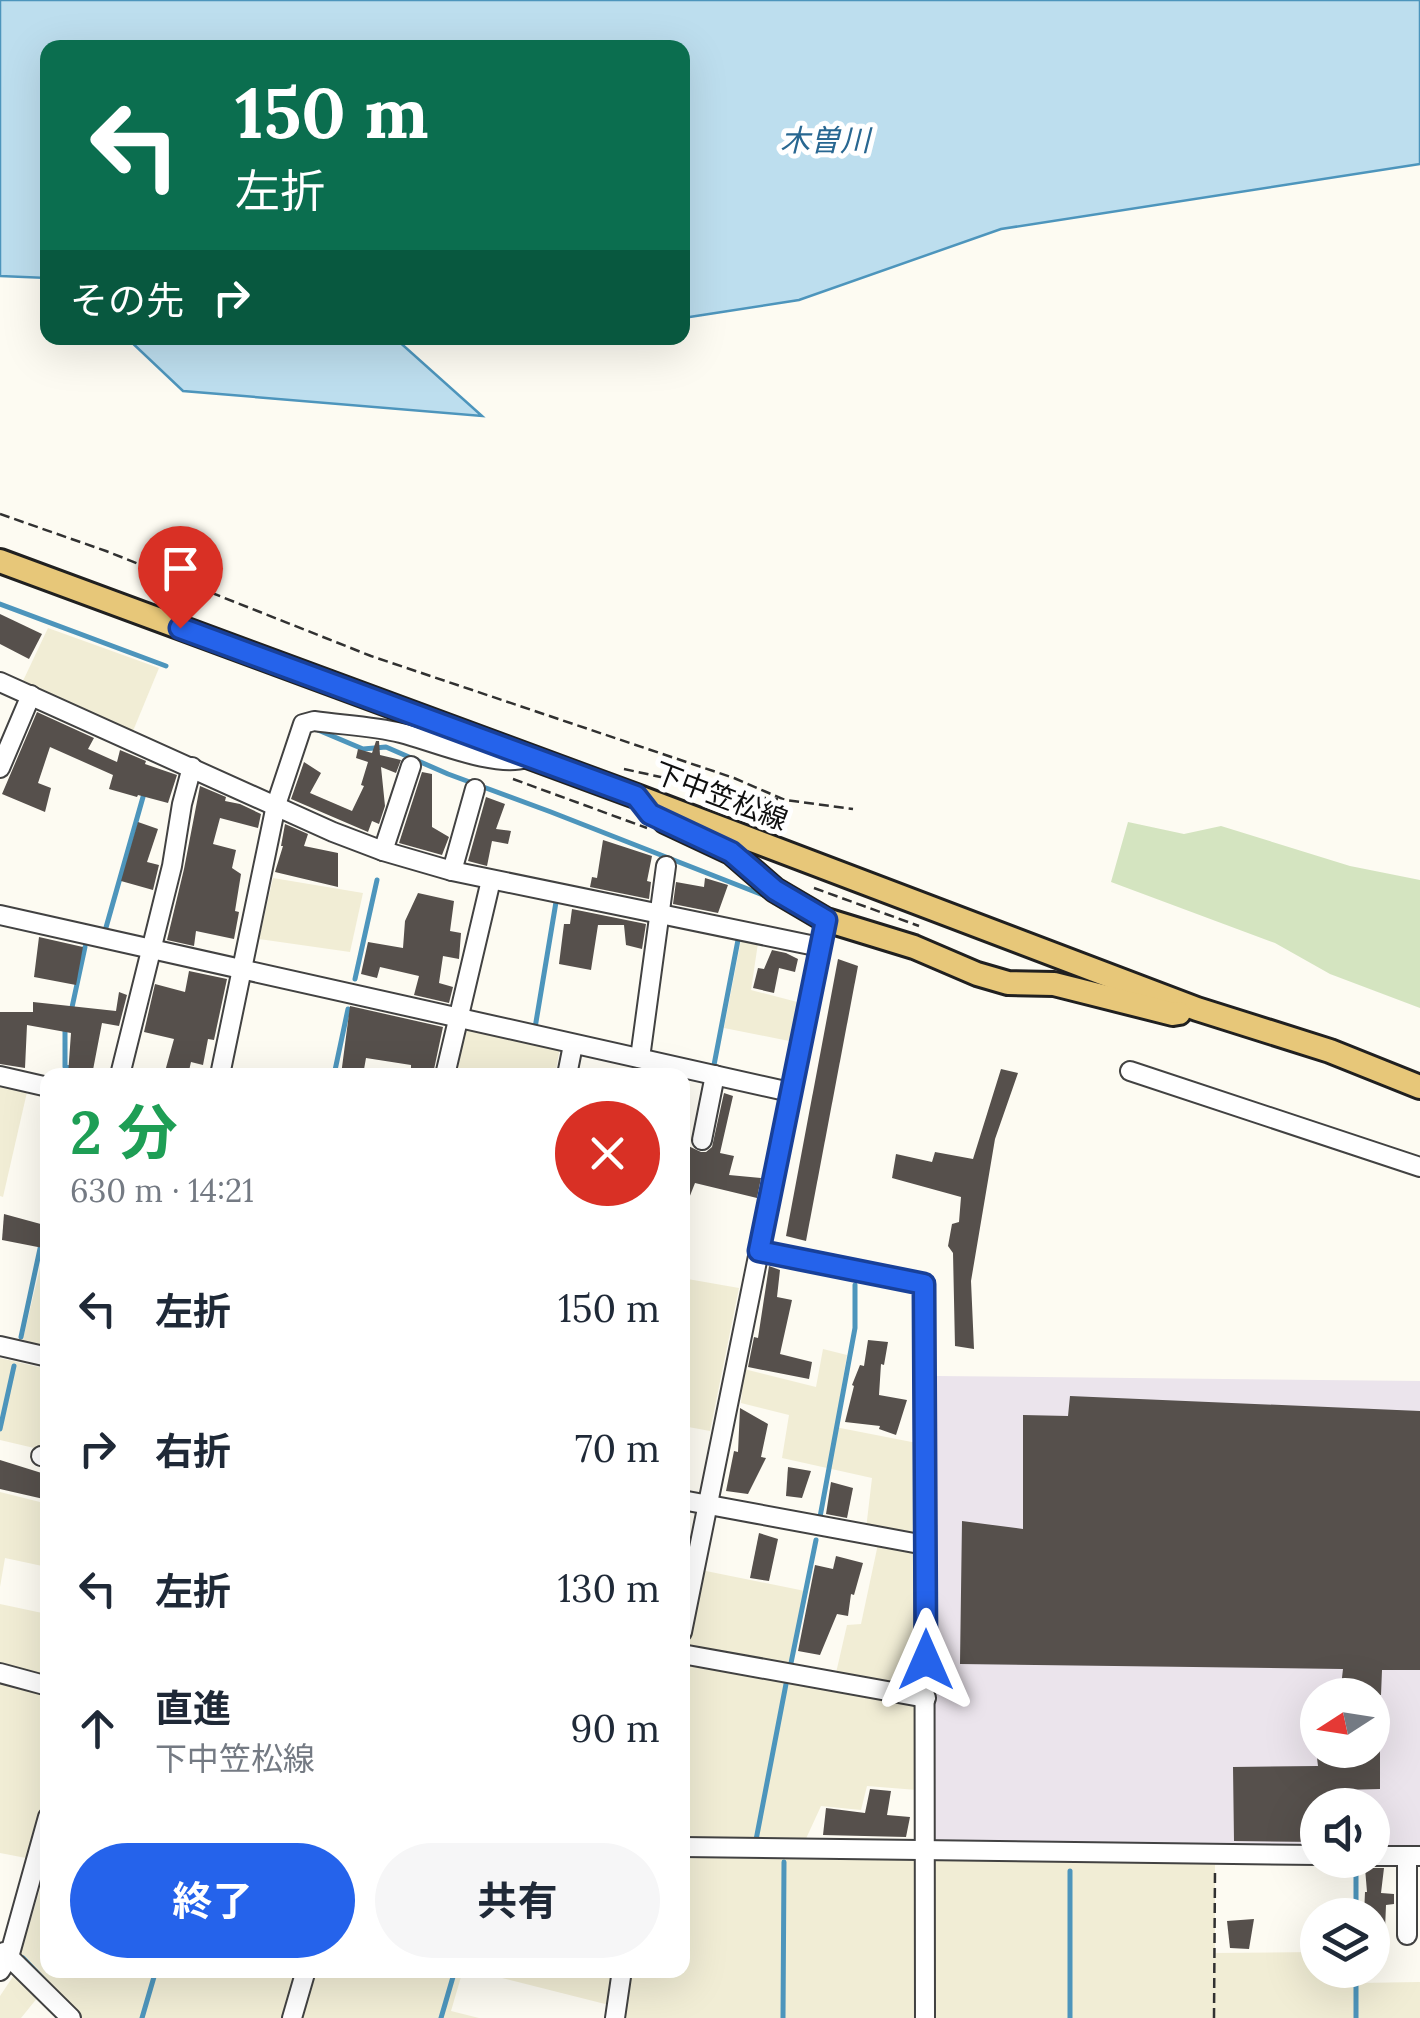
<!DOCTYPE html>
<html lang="ja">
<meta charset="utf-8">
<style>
:root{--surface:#fff;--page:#f6f6f7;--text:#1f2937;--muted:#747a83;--accent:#2563eb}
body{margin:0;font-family:Lora,"Noto Sans JP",serif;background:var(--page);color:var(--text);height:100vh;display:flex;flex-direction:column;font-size:38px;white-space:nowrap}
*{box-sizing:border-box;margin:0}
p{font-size:32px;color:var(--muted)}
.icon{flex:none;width:55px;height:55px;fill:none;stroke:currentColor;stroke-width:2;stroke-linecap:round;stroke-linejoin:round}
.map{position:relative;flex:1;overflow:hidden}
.side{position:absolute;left:40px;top:1068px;width:650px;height:910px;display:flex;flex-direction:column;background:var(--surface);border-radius:20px;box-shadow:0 10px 40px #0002}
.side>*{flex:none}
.hud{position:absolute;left:40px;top:40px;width:650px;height:305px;border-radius:20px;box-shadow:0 10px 40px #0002;background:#0b6e4f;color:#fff;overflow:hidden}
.needle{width:65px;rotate:258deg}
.controls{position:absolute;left:1300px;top:1678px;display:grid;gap:20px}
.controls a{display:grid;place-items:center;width:90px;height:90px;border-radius:50%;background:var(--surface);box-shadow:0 10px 40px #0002;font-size:50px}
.pin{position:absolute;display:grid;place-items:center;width:85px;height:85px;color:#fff;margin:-102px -42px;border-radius:50% 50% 50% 0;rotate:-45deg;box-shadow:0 0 10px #0007}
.pin .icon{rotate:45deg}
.me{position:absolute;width:110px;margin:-55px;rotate:0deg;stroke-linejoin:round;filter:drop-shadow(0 0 8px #0008)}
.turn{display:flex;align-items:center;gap:35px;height:210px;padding:0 30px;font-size:45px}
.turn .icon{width:130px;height:130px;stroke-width:2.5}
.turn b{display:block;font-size:70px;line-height:85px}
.then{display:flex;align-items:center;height:95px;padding:0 30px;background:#0003;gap:20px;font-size:38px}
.round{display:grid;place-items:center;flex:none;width:105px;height:105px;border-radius:52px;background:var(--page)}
.head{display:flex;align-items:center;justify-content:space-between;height:170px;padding:0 30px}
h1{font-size:60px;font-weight:700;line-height:75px;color:#1e9e55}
.primary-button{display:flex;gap:20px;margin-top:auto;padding:20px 30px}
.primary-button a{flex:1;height:115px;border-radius:60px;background:var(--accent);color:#fff;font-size:40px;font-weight:700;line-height:115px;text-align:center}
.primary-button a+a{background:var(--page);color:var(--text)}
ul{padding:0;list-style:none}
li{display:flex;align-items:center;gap:30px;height:140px;padding:0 30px}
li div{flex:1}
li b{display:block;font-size:38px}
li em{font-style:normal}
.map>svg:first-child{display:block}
.industrial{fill:#ebe4ec;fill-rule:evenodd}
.farmland{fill:#f1edd5}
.green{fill:#d4e4c0}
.water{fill:#bddeee;stroke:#4d95bc;stroke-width:2.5}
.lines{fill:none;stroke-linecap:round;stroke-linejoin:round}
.stream{stroke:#4d95bc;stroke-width:5}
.building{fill:#56504c}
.minor-casing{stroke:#424242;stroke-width:22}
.major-casing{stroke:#202020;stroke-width:28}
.path{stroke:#313131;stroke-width:2.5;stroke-dasharray:10 5;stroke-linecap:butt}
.minor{stroke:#fff;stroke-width:18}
.major{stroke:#e7c779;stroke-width:22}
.route-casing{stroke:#184099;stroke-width:25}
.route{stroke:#2563eb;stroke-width:18}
.labels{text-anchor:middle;stroke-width:10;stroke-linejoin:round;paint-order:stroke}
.street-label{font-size:28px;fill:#0f0f0f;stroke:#fff}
.water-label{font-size:30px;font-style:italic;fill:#286791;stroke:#fff}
</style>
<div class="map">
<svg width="1420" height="2018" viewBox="0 0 1420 2018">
<rect width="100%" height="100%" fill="#fdfbf2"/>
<path class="industrial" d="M936 1376 1420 1381V1849H1373L1372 1805H1318L1317 1849 931 1845ZM1318 1695H1372V1750H1318Z"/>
<g class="farmland">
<polygon points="48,628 159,668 133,731 22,683"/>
<polygon points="273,878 363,893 350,952 259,939"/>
<polygon points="741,940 758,943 751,990 801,1003 794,1042 724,1028"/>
<polygon points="465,1026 560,1048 555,1075 455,1075"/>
<polygon points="0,1085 27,1092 3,1197 0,1196"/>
<polygon points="41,1264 47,1265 47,1352 21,1347"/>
<polygon points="682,1278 739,1288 710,1431 683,1426"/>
<polygon points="823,1349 847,1355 835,1427 917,1443 916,1536 866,1529 872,1478 782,1458 789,1415 741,1403 744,1369 816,1387"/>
<polygon points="0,1358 47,1369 47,1451 0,1440"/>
<polygon points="0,1492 48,1504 47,1567 5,1558 0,1587"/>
<polygon points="878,1544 919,1554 922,1691 836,1673 847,1625 861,1624"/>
<polygon points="701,1570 805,1591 789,1666 683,1647"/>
<polygon points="0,1604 47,1614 47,1677 0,1663"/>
<polygon points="687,1656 915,1703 917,1790 867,1786 861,1810 821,1806 804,1843 683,1840 682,1678"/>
<polygon points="0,1679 47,1692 47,1862 0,1853"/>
<polygon points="1215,1853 1215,1953 1317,1952 1318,1970 1357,1970 1357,1983 1420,1982 1420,2018 620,2018 627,1970 682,1970 683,1856"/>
<polygon points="47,1866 48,1970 463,1970 451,2011 479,2018 80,2018 19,1958"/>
<polygon points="471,1970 622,1970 617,2007"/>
<polygon points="14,1975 38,1997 21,2018 0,2018 0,1996"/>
</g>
<polygon class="green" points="1128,822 1184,834 1221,826 1350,866 1420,880 1420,1008 1330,974 1275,943 1111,882"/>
<g class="water">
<polygon points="0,0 1420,0 1420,164 1001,229 799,300 683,318 682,48 48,48 47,278 0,276"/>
<polygon points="127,338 395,338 482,416 183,391"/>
</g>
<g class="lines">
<g class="stream">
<polyline points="0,604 166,666"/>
<polyline points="318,730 363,749 386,747 448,774 551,812 768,897"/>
<polyline points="102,930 105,931 145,790"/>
<polyline points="355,979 377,880"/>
<polyline points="71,1012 85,947"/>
<polyline points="65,1025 65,1067 73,1068"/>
<polyline points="540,1029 535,1028 556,902"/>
<polyline points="714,1065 738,940"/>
<polyline points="334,1075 348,1009"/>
<polyline points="21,1337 41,1244"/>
<polyline points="0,1429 14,1366"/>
<polyline points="820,1517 855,1328 855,1285"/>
<polyline points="791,1663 816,1540"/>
<polyline points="758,1840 756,1840 786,1684"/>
<polyline points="1356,1868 1356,1915"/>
<polyline points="1070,1871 1070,2018"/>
<polyline points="23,1958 45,1981"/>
<polyline points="1356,1970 1356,2018"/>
<polyline points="142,2018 156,1970"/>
<polyline points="441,2018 455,1970"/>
<polyline points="783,2018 784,1862"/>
</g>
</g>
<g class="building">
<polygon points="0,614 42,634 29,659 0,644"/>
<polygon points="37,712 94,738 88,749 117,762 120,750 146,761 145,764 177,775 168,803 138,795 137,797 109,789 113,775 50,747 38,783 51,788 45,812 2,794"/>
<polygon points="376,741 379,741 380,755 401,760 396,773 381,767 385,806 379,824 372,821 368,832 291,799 304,762 321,773 310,793 352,811 364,786 361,785 368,762 356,758 358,749 372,753"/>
<polygon points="422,772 432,774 432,827 449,837 442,855 399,843"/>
<polygon points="200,786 226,797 225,801 240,804 261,814 258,828 220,818 213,844 236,850 232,868 241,874 235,911 239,912 234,939 196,931 194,946 167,940 184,869"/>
<polygon points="486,797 505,804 496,829 511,831 508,844 492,841 487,866 468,861"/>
<polygon points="138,822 158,829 147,862 159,865 153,890 121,881"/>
<polygon points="285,824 308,834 304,846 338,853 338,887 275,872 283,846 281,846"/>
<polygon points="603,840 652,856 647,881 651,882 649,899 590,887 592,877 597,878"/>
<polygon points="705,878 728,885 718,913 673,904 676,882 704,887"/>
<polygon points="418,893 454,901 450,931 461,933 459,959 443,956 439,983 453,987 449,1003 414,995 419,976 380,967 377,978 361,974 368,942 403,948 405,921"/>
<polygon points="572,909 646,924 642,949 626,945 624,925 598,925 591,970 559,964 564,924 570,924"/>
<polygon points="39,937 83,947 76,985 34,977"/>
<polygon points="772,950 786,953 798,959 795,972 779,968 774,993 753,988 758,968 764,969"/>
<polygon points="838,959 858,966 806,1241 786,1236"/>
<polygon points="189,971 227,979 214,1040 208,1039 203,1065 191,1062 188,1075 164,1075 174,1039 144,1032 155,984 185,992"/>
<polygon points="119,992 127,995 119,1026 102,1023 92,1075 68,1075 71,1033 27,1025 25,1068 0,1064 0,1012 33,1012 33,1002 116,1011"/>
<polygon points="350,1006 443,1027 433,1074 411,1068 411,1065 366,1058 363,1075 341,1075"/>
<polygon points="1001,1069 1018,1073 995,1139 971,1281 974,1349 955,1346 953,1253 948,1246 952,1224 959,1222 961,1197 892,1178 896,1154 932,1162 935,1152 973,1159"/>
<polygon points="724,1093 733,1096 720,1153 734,1156 729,1175 761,1178 757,1198 695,1183 684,1211 682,1211 682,1143 701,1152 706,1152 712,1147"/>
<polygon points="4,1214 48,1226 48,1249 2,1240"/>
<polygon points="769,1266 780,1270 777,1297 792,1300 780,1354 812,1362 809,1379 748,1367 754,1337 758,1338"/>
<polygon points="868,1340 888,1342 884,1365 881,1364 879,1395 907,1400 896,1435 879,1429 880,1426 845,1422 854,1386 852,1385 860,1365 864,1366"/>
<polygon points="1070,1396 1420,1411 1420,1670 1382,1670 1381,1695 1340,1695 1343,1669 960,1664 962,1521 1023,1529 1023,1415 1068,1416"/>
<polygon points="740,1408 768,1424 761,1457 766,1458 748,1494 726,1491 734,1451 738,1452"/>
<polygon points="0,1460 48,1475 48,1500 0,1489"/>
<polygon points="788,1467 811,1471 802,1498 786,1496"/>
<polygon points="831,1482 853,1488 847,1518 826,1514"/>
<polygon points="759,1533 778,1539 769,1581 750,1578"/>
<polygon points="836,1556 863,1563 854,1595 851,1594 848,1616 837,1614 820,1655 798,1651 815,1565 833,1569"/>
<polygon points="1316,1750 1380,1750 1380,1789 1342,1790 1341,1805 1318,1805 1318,1842 1234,1841 1233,1767 1318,1766"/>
<polygon points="870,1789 891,1791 887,1815 910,1817 906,1837 823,1835 826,1808 865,1813"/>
<polygon points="1365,1868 1384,1868 1381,1893 1394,1894 1394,1904 1386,1905 1384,1954 1372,1954 1372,1915 1364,1915 1365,1892 1367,1892"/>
<polygon points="1254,1919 1249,1949 1230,1948 1227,1921"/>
</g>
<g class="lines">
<defs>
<g id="minor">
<polyline points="0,682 333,832 383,851 452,871 820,947"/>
<polyline points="0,768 31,695"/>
<polyline points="383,851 411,766"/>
<polyline points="452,871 475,789"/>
<polyline points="0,915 790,1092"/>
<polyline points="640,1058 666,866"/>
<polyline points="1130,1071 1420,1167"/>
<polyline points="120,1075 172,866 182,804 192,767"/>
<path d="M220 1075 276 805 303 724 314 721C342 725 373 726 401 733 433 741 495 768 526 758"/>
<polyline points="445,1075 491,880"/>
<polyline points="567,1075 573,1045"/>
<polyline points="0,1076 48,1087"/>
<polyline points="702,1140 715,1075"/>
<polyline points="759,1251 924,1284 925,2018"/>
<polyline points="0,1346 48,1357"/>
<polyline points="41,1456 48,1458"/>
<polyline points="682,1500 925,1545"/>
<polyline points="682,1632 826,920"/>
<polyline points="682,1654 926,1698"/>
<polyline points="0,1673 48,1686"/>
<polyline points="682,1847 1318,1855"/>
<polyline points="1372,1856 1420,1856"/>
<polyline points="1407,1856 1407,1935"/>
<polyline points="4,1952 71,2018"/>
<polyline points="0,1971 9,1957 48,1817"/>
<polyline points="292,2018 306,1970"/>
<polyline points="615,2018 622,1970"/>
</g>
<g id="major">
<polyline points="0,561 636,796 1197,1009 1330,1051 1420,1087"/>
<polyline points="665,821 731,852 775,890 826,920 914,947 977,974 1008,983 1054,984 1173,1014 1179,1013"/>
</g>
</defs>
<use href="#minor" class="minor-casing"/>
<use href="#major" class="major-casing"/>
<g class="path">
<polyline points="0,514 106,551 371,656 734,778 785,800 853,809"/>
<polyline points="624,769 752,797 778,799"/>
<polyline points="513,779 647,828"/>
<polyline points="814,888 919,926"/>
<polyline points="1214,2018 1215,1870"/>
</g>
<use href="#minor" class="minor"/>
<use href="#major" class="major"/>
</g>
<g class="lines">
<defs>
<polyline id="route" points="180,628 636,796 650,814 731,852 775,890 826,920 759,1251 924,1284 926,1660"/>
</defs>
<use href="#route" class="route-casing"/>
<use href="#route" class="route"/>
</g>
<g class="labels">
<g class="street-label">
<text transform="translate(721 796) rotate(21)" y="10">下中笠松線</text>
</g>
<g class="water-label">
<text x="825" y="151">木曽川</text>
</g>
</g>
</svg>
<div class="controls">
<a><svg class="needle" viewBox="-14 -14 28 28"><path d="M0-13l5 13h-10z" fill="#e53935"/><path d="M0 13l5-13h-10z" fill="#747a83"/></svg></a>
<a><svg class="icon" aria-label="sound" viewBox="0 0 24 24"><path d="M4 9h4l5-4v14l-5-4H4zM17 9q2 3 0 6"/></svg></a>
<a><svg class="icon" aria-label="layers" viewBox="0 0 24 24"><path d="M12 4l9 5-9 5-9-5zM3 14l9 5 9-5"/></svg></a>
</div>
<div class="pin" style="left:180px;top:628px;background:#d93025"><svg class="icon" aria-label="arrive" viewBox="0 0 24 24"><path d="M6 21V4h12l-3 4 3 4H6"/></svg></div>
<svg class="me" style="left:926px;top:1660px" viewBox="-20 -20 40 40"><path d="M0-17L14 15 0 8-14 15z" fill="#2563eb" stroke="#fff" stroke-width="4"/></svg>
<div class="hud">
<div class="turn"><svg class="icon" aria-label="left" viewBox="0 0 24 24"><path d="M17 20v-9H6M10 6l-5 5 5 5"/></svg><div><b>150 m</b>左折</div></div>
<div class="then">その先<svg class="icon" aria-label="right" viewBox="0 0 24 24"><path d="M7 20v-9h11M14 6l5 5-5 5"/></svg></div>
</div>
<section class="side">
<div class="head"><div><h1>2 分</h1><p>630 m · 14:21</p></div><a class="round" style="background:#d93025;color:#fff"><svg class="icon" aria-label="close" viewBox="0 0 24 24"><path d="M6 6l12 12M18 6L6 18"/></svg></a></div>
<ul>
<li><svg class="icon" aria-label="left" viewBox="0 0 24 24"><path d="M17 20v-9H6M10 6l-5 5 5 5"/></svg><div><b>左折</b></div><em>150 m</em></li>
<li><svg class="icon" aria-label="right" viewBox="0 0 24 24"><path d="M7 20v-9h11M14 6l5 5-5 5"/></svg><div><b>右折</b></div><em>70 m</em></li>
<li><svg class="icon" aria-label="left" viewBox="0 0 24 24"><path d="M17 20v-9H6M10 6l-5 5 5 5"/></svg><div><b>左折</b></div><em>130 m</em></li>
<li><svg class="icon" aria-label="ahead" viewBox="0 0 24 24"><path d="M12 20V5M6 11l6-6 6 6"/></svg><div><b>直進</b><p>下中笠松線</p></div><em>90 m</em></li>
</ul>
<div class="primary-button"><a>終了</a><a>共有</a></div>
</section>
</div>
